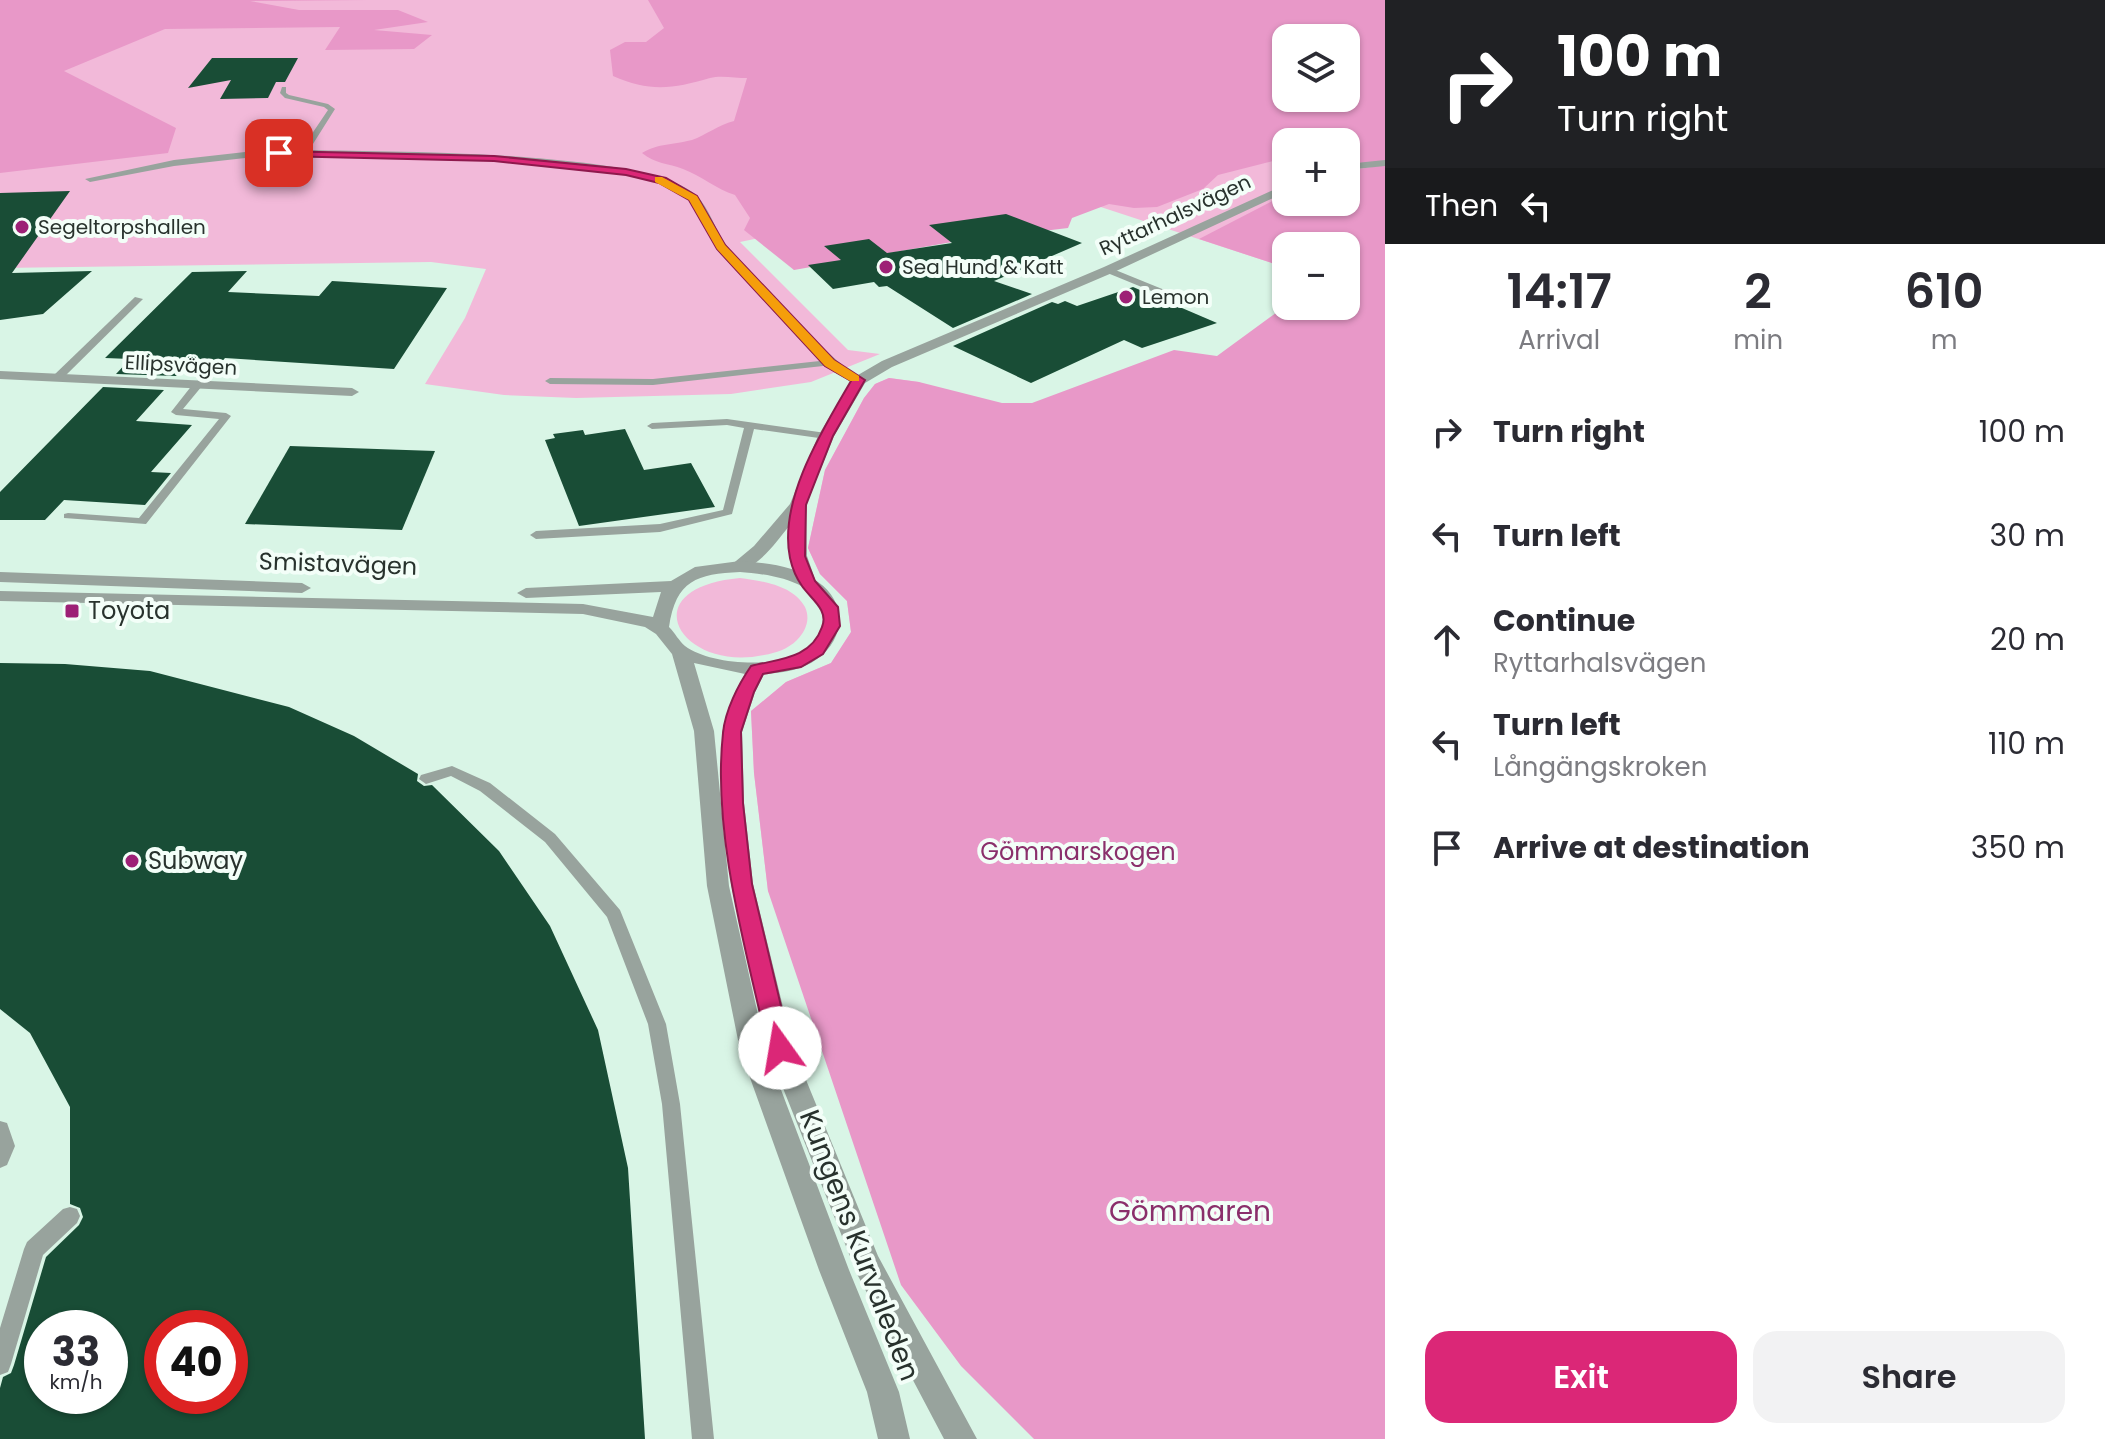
<!DOCTYPE html>
<meta charset="utf-8">
<style>
:root{--surface:#fff;--page:#f2f2f3;--text:#2b2b33;--muted:#7c7c81;--accent:#db2777}
body{margin:0;font-family:Poppins,sans-serif;background:var(--page);color:var(--text);height:100vh;display:flex;flex-direction:column;font-size:30px;white-space:nowrap}
*{box-sizing:border-box;margin:0}
p{font-size:26px;color:var(--muted)}
.icon{flex:none;width:44px;height:44px;fill:none;stroke:currentColor;stroke-width:2;stroke-linecap:round;stroke-linejoin:round}
.map{position:relative;flex:1;overflow:hidden}
.side{display:flex;flex-direction:column;background:var(--surface);width:720px}
.side>*{flex:none}
.top-card{background:#202124;color:#fff;overflow:hidden}
.fabs{position:absolute;left:1272px;top:24px;display:grid;gap:16px}
.fabs a{display:grid;place-items:center;width:88px;height:88px;border-radius:16px;background:var(--surface);box-shadow:0 2px 6px #0004;font-size:40px}
.speed{position:absolute;left:24px;top:1310px;display:flex;gap:16px;font-size:40px;font-weight:700;text-align:center}
.speed>*{display:grid;place-content:center;width:104px;height:104px;border-radius:50%;background:var(--surface);box-shadow:0 2px 6px #0004;line-height:1}
.speed small{font-size:20px;font-weight:400}
.speed .limit{border:12px solid #d22;background:#fff;color:#111}
.pin{position:absolute;display:grid;place-items:center;width:68px;height:68px;color:#fff;margin:-34px;border-radius:16px;box-shadow:0 4px 12px #0006}
.me{position:absolute;width:88px;margin:-44px;rotate:347deg;stroke-linejoin:round;filter:drop-shadow(0 0 6px #0008)}
.turn{display:flex;align-items:center;gap:28px;height:168px;padding:0 40px;font-size:36px}
.turn .icon{width:104px;height:104px;stroke-width:2.5}
.turn b{display:block;font-size:56px;line-height:68px}
.then{display:flex;align-items:center;height:76px;padding:0 40px;background:#0003;gap:16px;font-size:30px}
.eta{display:flex;justify-content:space-evenly;align-items:center;height:136px;text-align:center}
.eta b{font-size:48px;font-weight:600;line-height:56px}
.cta{display:flex;gap:16px;margin-top:auto;padding:16px 40px}
.cta a{flex:1;height:92px;border-radius:24px;background:var(--accent);color:#fff;font-size:32px;font-weight:600;line-height:92px;text-align:center}
.cta a+a{background:var(--page);color:var(--text)}
ul{padding:0;list-style:none}
li{display:flex;align-items:center;gap:24px;height:104px;padding:0 40px}
li div{flex:1}
li b{display:block;font-size:30px}
li em{font-style:normal}
main{display:flex;flex:1;min-height:0}
.map>svg:first-child{display:block}
.green{fill:#f2b9d9;fill-rule:evenodd}
.forest{fill:#e898c8;fill-rule:evenodd}
.building{fill:#194d36;fill-rule:evenodd}
.lines{fill:none;stroke-linecap:round;stroke-linejoin:round}
.service{fill:#98a39d;fill-rule:evenodd}
.minor{fill:#98a39d;fill-rule:evenodd}
.tertiary{fill:#98a39d;fill-rule:evenodd}
.route{fill:#db2777;stroke:#8e194d;stroke-width:2}
.slow{fill:#f59e0b}
.poi-dot{fill:#9d2076;stroke:#f3fef8;stroke-width:3}
.labels{text-anchor:middle;stroke-width:8;stroke-linejoin:round;paint-order:stroke}
.far-street-label{font-size:20px;fill:#28322d;stroke:#f3fef8}
.far-poi-label{font-size:20px;fill:#28322d;stroke:#f3fef8;text-anchor:start}
.street-label{font-size:24px;fill:#28322d;stroke:#f3fef8}
.poi-label{font-size:24px;fill:#28322d;stroke:#f3fef8;text-anchor:start}
.park-label{font-size:24px;fill:#8a2f6b;stroke:#f3fef8}
.near-park-label{font-size:28px;fill:#8a2f6b;stroke:#f3fef8}
.near-street-label{font-size:28px;fill:#28322d;stroke:#f3fef8}
</style>
<main>
<div class="map">
<svg width="1385" height="1439" viewBox="0 0 1385 1439">
<rect width="100%" height="100%" fill="#d9f5e6"/>
<g class="green">
<path d="M0 0H1385V985L812 972 768 891 754 773 751 711 786 682 831 663 851 632 847 601 820 574 808 548 825 470 864 398 875 384 889 378 919 382 963 405 924 485 1346 306V246H1286L1284 267 991 171 840 221 740 242 848 350 880 354 811 382 731 394 576 398 504 395 425 384 465 318 486 269 431 262 0 268ZM1286 38H1346V98H1286ZM1286 142H1346V202H1286Z"/>
<path d="M740 578C762 581 793 585 805 607 811 620 805 632 797 640 788 649 776 653 764 655 680 673 630 588 740 578Z"/>
</g>
<g class="forest">
<polygon points="0,0 367,0 250,1 299,10 398,10 428,22 374,30 432,35 414,49 325,50 340,27 165,29 64,71 176,128 168,153 0,173"/>
<path d="M648 0H1385V164L1346 162V142H1286V161L1277 160 1218 175 1203 189 1157 207 1134 208 1109 204 1072 218 1068 228 952 242 794 270 744 230 750 218 735 195C716 189 702 176 683 169 668 163 655 164 642 153 659 143 673 145 692 140 706 135 718 125 734 121L747 78C736 78 720 75 710 78 673 89 649 92 613 76L610 50 625 42H646L664 28ZM1286 38H1346V98H1286Z"/>
<path d="M1385 165V1439H1034L961 1366 901 1285 768 891 754 773 751 711 786 682 831 663 851 632 847 601 820 574 808 548 825 470 864 398 875 384 889 378 919 382 1002 403H1032L1174 350 1217 356 1280 310 1284 267 1199 239 1286 194V202H1346V171ZM1286 246H1346V306H1286Z"/>
</g>
<g class="building">
<polygon points="212,58 298,58 285,82 276,82 268,98 220,99 231,80 188,88"/>
<polygon points="70,191 12,273 92,271 43,314 0,320 0,193"/>
<polygon points="1006,214 1082,243 994,281 1032,294 953,328 887,286 879,287 874,282 833,289 808,265 841,260 824,246 869,239 887,253 952,243 929,225"/>
<polygon points="247,271 228,292 319,296 332,281 447,288 394,369 225,358 219,365 188,363 176,376 116,374 130,359 105,358 192,272"/>
<polygon points="1133,287 1217,323 1142,348 1124,340 1031,383 953,346 1052,302 1058,304 1065,301 1077,306"/>
<polygon points="103,387 164,390 136,421 192,425 151,472 171,473 145,505 64,500 45,520 0,520 0,492"/>
<polygon points="625,429 644,470 691,463 715,507 579,526 545,440 555,438 553,434 583,430 585,435"/>
<polygon points="290,446 435,451 402,530 245,524"/>
<path d="M0 663 65 664 150 671 289 707 354 736 418 774 417 781 424 786 432 785 499 851 550 926 598 1030 628 1168 645 1439H0V1388L3 1377 11 1373 14 1365 46 1257 79 1225 83 1217 80 1208 70 1204V1107L30 1033 0 1009ZM42 1328H110V1396H42ZM162 1328H230V1396H162Z"/>
</g>
<g class="lines">
<g class="service">
<polygon points="282,87 286,87 286,93 289,95 328,104 335,109 306,155 299,153 328,110 324,107 285,98 280,93"/>
<polygon points="1108,267 1177,295 1179,297 1171,299 1105,272 1104,270"/>
<polygon points="135,297 143,299 61,380 53,380 53,376"/>
<polygon points="829,360 832,361 832,365 653,385 550,384 545,381 550,378 653,379"/>
<polygon points="197,383 202,386 183,409 226,413 231,416 146,524 64,518 64,514 68,513 139,518 219,419 176,415 171,412 193,384"/>
<polygon points="727,419 826,433 831,436 826,439 754,429 732,514 660,532 536,539 530,535 536,531 660,524 723,510 744,428 727,425 652,429 647,426 652,423"/>
<polygon points="452,766 490,783 555,834 620,910 666,1024 680,1104 714,1439 692,1439 662,1104 648,1024 607,917 545,842 480,791 451,776 426,784 419,779 421,775"/>
<polygon points="0,1121 7,1123 15,1146 7,1165 0,1168"/>
<polygon points="70,1207 77,1209 80,1216 77,1223 43,1255 11,1364 8,1372 0,1375 0,1328 24,1249 27,1242 63,1209"/>
</g>
<g class="minor">
<path d="M303 150C377 152 650 149 697 196 709 208 715 229 725 243 739 265 837 368 858 375L882 361 1104 267 1282 186 1286 185V192L1112 273 892 367 865 383 834 436 806 505 807 556 816 582 807 587 798 582 789 556 790 525C776 542 761 565 739 571L730 566 754 546 790 504 818 436 851 382 824 366 717 250 689 200 659 183 626 175 494 161 303 156 254 157 174 166 90 182 85 179 174 160 254 151Z"/>
<polygon points="1385,160 1385,166 1346,170 1346,164"/>
<polygon points="0,371 352,388 359,392 352,396 0,379"/>
</g>
<g class="tertiary">
<path d="M740 561C766 563 796 566 818 582 847 602 846 638 817 659 803 670 782 673 764 674L755 692 742 732 744 803 753 884 793 1048 878 1256 977 1439H944L857 1274 767 1048 731 884 722 803V732L735 692 745 674 694 663 714 731 729 886 766 1050 849 1270 899 1392 910 1439H878L867 1392 819 1270 740 1050 707 886 694 731 672 654 656 634 645 627 583 614 0 601V591L583 604 653 617 661 592 526 598 517 593 526 588 671 581 695 567ZM740 572C769 574 824 581 823 620 822 632 813 645 804 651 778 669 710 665 685 646 679 641 675 633 669 627 676 580 697 574 740 572Z"/>
<polygon points="0,572 302,583 311,588 302,593 0,582"/>
</g>
</g>
<path class="route" d="M276 151 494 156 626 169 666 178 697 196 725 245 834 360 865 380 833 436 806 505 805 556 815 581 838 607 840 626 823 654 801 667 763 674 754 692 741 732 743 803 752 884 791 1048 788 1055 780 1058 772 1055 768 1048C746 950 712 834 723 733 725 711 738 685 751 666 778 659 811 659 822 627 829 610 811 599 802 586 797 579 792 567 790 558 778 500 823 429 851 381L825 366 717 249 689 200 659 183 626 175 494 161 279 156Z"/>
<polygon class="slow" points="655,177 662,177 697,196 725,245 834,360 859,376 859,381 850,381 825,366 717,249 689,200 655,182"/>
<g class="poi-dot">
<circle cx="22" cy="227" r="8"/>
<circle cx="886" cy="267" r="8"/>
<circle cx="1126" cy="297" r="8"/>
<rect x="64" y="603" width="16" height="16" rx="4"/>
<circle cx="132" cy="861" r="8"/>
</g>
<g class="labels">
<g class="far-street-label">
<text transform="translate(1175 215) rotate(-25)" y="7">Ryttarhalsvägen</text>
<text transform="translate(181 365) rotate(3)" y="7">Ellipsvägen</text>
</g>
<g class="far-poi-label">
<text x="38" y="234">Segeltorpshallen</text>
<text x="902" y="274">Sea Hund &amp; Katt</text>
<text x="1142" y="304">Lemon</text>
</g>
<g class="street-label">
<text transform="translate(338 564) rotate(2)" y="8">Smistavägen</text>
</g>
<g class="poi-label">
<text x="88" y="619">Toyota</text>
<text x="148" y="869">Subway</text>
</g>
<g class="park-label">
<text x="1078" y="860">Gömmarskogen</text>
</g>
<g class="near-park-label">
<text x="1190" y="1221">Gömmaren</text>
</g>
<g class="near-street-label">
<text transform="translate(860 1245) rotate(69)" y="10">Kungens Kurvaleden</text>
</g>
</g>
</svg>
<div class="fabs">
<a><svg class="icon" aria-label="layers" viewBox="0 0 24 24"><path d="M12 4l9 5-9 5-9-5zM3 14l9 5 9-5"/></svg></a>
<a>+</a>
<a>−</a>
</div>
<div class="speed"><div>33<small>km/h</small></div><div class="limit">40</div></div>
<div class="pin" style="left:279px;top:153px;background:#d93025"><svg class="icon" aria-label="arrive" viewBox="0 0 24 24"><path d="M6 21V4h12l-3 4 3 4H6"/></svg></div>
<svg class="me" style="left:780px;top:1048px" viewBox="-20 -20 40 40"><circle r="19" fill="#fff"/><path d="M0-13L10 11 0 6-10 11z" fill="#db2777"/></svg>
</div>
<section class="side">
<div class="top-card">
<div class="turn"><svg class="icon" aria-label="right" viewBox="0 0 24 24"><path d="M7 20v-9h11M14 6l5 5-5 5"/></svg><div><b>100 m</b>Turn right</div></div>
<div class="then">Then<svg class="icon" aria-label="left" viewBox="0 0 24 24"><path d="M17 20v-9H6M10 6l-5 5 5 5"/></svg></div>
</div>
<div class="eta">
<div><b>14:17</b><p>Arrival</p></div>
<div><b>2</b><p>min</p></div>
<div><b>610</b><p>m</p></div>
</div>
<ul>
<li><svg class="icon" aria-label="right" viewBox="0 0 24 24"><path d="M7 20v-9h11M14 6l5 5-5 5"/></svg><div><b>Turn right</b></div><em>100 m</em></li>
<li><svg class="icon" aria-label="left" viewBox="0 0 24 24"><path d="M17 20v-9H6M10 6l-5 5 5 5"/></svg><div><b>Turn left</b></div><em>30 m</em></li>
<li><svg class="icon" aria-label="ahead" viewBox="0 0 24 24"><path d="M12 20V5M6 11l6-6 6 6"/></svg><div><b>Continue</b><p>Ryttarhalsvägen</p></div><em>20 m</em></li>
<li><svg class="icon" aria-label="left" viewBox="0 0 24 24"><path d="M17 20v-9H6M10 6l-5 5 5 5"/></svg><div><b>Turn left</b><p>Långängskroken</p></div><em>110 m</em></li>
<li><svg class="icon" aria-label="arrive" viewBox="0 0 24 24"><path d="M6 21V4h12l-3 4 3 4H6"/></svg><div><b>Arrive at destination</b></div><em>350 m</em></li>
</ul>
<div class="cta"><a>Exit</a><a>Share</a></div>
</section>
</main>
